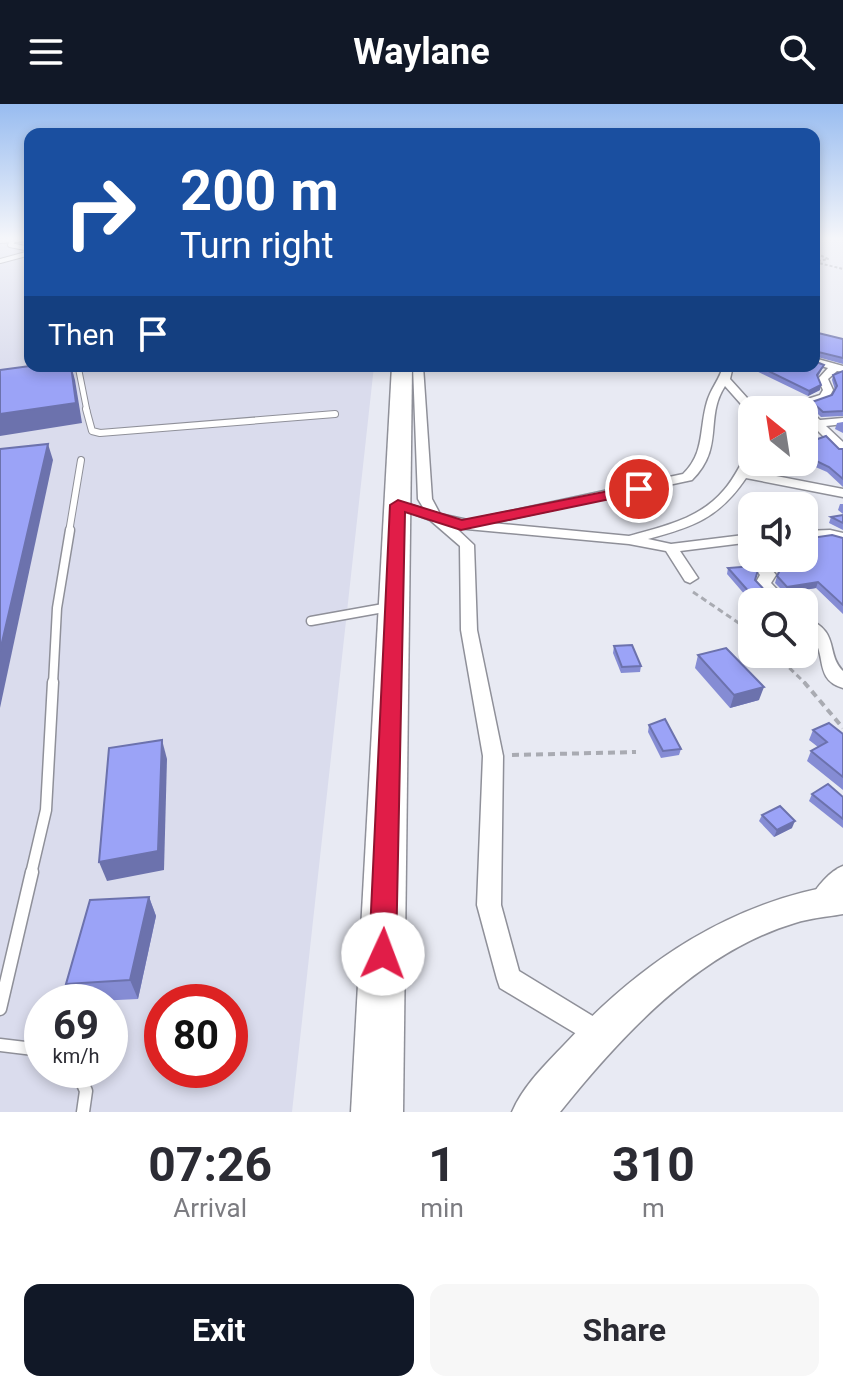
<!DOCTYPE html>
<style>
:root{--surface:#fff;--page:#f7f7f7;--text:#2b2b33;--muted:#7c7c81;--accent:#111827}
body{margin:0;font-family:Roboto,sans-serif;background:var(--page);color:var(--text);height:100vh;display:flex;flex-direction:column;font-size:30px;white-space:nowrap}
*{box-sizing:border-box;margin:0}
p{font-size:26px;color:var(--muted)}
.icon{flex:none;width:44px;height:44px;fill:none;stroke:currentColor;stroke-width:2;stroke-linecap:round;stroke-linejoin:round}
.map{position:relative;height:1008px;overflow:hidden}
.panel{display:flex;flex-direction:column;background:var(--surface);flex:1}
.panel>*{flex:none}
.top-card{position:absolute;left:24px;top:24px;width:796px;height:244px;border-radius:16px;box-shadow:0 4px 12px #0003;background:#1a4fa0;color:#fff;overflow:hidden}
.needle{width:52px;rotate:330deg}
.buttons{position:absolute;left:738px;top:292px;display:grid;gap:16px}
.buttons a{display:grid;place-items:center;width:80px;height:80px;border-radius:16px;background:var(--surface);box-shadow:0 4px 12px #0003;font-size:40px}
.speed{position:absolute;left:24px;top:880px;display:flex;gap:16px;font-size:40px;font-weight:700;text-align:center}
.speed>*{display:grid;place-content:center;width:104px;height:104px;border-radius:50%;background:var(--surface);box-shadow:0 4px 12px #0003;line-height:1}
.speed small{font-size:20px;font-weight:400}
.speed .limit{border:12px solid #d22;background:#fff;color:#111}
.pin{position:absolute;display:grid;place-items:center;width:68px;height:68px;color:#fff;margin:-34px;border:4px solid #fff;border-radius:50%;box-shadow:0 2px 8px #0007}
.me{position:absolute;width:88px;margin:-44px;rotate:2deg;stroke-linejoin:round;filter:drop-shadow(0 0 6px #0008)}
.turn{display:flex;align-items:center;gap:28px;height:168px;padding:0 24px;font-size:36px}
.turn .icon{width:104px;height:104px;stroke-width:2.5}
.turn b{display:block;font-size:56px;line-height:68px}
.then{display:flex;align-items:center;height:76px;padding:0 24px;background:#0003;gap:16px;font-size:30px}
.eta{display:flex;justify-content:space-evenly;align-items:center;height:136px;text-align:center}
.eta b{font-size:48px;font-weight:700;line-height:56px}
.action{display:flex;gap:16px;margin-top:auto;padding:16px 24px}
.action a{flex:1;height:92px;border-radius:16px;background:var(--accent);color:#fff;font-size:32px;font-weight:700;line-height:92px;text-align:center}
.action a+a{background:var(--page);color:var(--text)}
header{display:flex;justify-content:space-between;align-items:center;height:104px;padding:0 24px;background:var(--accent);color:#fff;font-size:36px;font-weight:700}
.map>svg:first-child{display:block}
.built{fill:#dadced;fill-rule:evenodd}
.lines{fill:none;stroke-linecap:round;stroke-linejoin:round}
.lane-far5-casing{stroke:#8f9099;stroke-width:6}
.lane-far4-casing{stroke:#8f9099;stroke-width:7}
.lane-far3-casing{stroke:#8f9099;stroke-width:8}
.lane-far2-casing{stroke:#8f9099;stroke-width:11}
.lane-far1-casing{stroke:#8f9099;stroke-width:13}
.lane-casing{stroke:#8f9099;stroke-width:15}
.street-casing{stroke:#8f9099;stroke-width:3}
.secondary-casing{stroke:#8f9099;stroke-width:3}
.highway-casing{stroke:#8f9099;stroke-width:3}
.path-far2{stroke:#a9abb2;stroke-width:2;stroke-dasharray:3 2;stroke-linecap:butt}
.path-far1{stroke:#a9abb2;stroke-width:3;stroke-dasharray:6 4;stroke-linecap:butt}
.path{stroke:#a9abb2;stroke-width:4;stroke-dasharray:7 5;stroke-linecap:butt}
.lane-far5{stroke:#fff;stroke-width:4}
.lane-far4{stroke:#fff;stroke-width:5}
.lane-far3{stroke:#fff;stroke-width:6}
.lane-far2{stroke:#fff;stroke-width:8}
.lane-far1{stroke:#fff;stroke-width:10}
.lane{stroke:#fff;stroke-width:12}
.street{fill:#fff;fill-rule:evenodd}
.secondary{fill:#fff;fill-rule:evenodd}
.highway{fill:#fff;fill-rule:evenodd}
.wall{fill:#858cd4}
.shaded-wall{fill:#6c72ad}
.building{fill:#9ba3f7;stroke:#6c72ad;stroke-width:2}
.route{fill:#e11d48;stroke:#92132f;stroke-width:2}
</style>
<header><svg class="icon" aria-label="menu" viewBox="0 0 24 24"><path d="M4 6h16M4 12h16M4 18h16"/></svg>Waylane<svg class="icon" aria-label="search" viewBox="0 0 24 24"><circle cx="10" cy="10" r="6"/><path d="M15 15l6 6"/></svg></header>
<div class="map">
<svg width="843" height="1008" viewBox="0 0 843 1008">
<rect width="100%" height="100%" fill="#e8eaf3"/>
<path class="built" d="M0 133H30V262H374L292 1008H0ZM42 898H110V966H42ZM162 898H230V966H162Z"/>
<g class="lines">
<defs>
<g id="lane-far5">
<polyline points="0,137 30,135"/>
<polyline points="13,137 10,141 30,145"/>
<polyline points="0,157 30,149"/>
</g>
<polyline id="lane-far4" points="78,262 87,307"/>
<g id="lane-far3">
<polyline points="86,305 92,327 100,329 335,310"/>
<polyline points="69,428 81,356"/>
</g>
<g id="lane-far2">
<polyline points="311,517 389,503"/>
<polyline points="53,580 57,504 70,426"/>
</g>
<polyline id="lane-far1" points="31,770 46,706 53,578"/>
<g id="lane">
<polyline points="0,905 32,768"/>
<polyline points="0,941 42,946"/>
<polyline points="77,966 86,987 83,1008"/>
</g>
<g id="street">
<polygon points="814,254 843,262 843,268 837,267 828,275 833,286 828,295 791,306 773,306 820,291 823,286 818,275 828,264 814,260"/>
<path d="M413 262H423L432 395 440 410 477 418 478 414 483 413 683 370C705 349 699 325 707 298 711 284 720 275 723 262H733L730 275 758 306 748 308 725 282C704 314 725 343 692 376L491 419 629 432C664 422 700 415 724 386 734 375 740 361 748 348L752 347V358H755L750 367 843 385V393L746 374C719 414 693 423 648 435L671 440 752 430V438L680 447 698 474 690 479 685 477 666 447 629 440 456 424 474 441 477 526 503 652 501 801 519 867 609 922 613 931 609 940 600 944 500 884 497 875 477 801 483 652 461 526 460 442 430 416 391 401 398 397 424 405 418 395Z"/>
<polygon points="800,305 808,305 820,316 843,314 843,320 826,322 843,338 843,349 839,348 804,313 804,306"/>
<polygon points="830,426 843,429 843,438 829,434 804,435 804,427"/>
<polygon points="752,450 752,454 763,454 776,471 771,479 789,498 772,498 755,480 760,471 748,454"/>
<path d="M804 514C841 526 825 549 843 567V584C815 576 826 552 814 536 812 532 807 530 804 527Z"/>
<path d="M843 762V788L829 803 821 806 813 803 810 796C816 783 830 767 843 762Z"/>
</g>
<path id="secondary" d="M843 780V810C827 813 810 814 795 819 698 848 621 932 560 1008H512C523 982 545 961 564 941 641 858 730 798 843 780Z"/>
<polygon id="highway" points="392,262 412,262 403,1008 351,1008"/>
</defs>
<use href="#lane-far5" class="lane-far5-casing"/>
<use href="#lane-far4" class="lane-far4-casing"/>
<use href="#lane-far3" class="lane-far3-casing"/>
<use href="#lane-far2" class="lane-far2-casing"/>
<use href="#lane-far1" class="lane-far1-casing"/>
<use href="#lane" class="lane-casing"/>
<use href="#street" class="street-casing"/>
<use href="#secondary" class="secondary-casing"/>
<use href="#highway" class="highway-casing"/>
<g class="path-far2">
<polyline points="818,157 828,155 820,151"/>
<polyline points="815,158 843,165"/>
</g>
<g class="path-far1">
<polyline points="693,488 752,528"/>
<polyline points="775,550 806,580"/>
</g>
<g class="path">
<polyline points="804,578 843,624"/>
<polyline points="512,651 636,648"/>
</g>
<use href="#lane-far5" class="lane-far5"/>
<use href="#lane-far4" class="lane-far4"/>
<use href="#lane-far3" class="lane-far3"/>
<use href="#lane-far2" class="lane-far2"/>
<use href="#lane-far1" class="lane-far1"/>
<use href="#lane" class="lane"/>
<use href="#street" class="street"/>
<use href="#secondary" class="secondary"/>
<use href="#highway" class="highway"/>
</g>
<g class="wall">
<polygon points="814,228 843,235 843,260 814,252"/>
<polygon points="824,261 818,273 820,286 808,292 746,262 814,262"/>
<polygon points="843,267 843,312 821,313 811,303 812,298 832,291 835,286 832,276 833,271"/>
<polygon points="843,318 843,329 835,325 837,319"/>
<polygon points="804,340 843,345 843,383 827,368 804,358"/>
<polygon points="840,400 843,400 843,410 838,406"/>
<polygon points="843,411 843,426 829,419 831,413"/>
<polygon points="843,434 843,510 816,484 785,489 775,479 777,472 794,461 789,454 804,454"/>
<polygon points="728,464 755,476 772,494 783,498 752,498 752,499 727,470"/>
<polygon points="614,542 641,562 640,568 621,569 613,549"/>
<polygon points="698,551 759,596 730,604 695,564"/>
<polygon points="649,621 681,645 679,651 661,654 648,628"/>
<polygon points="813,626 843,630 843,686 807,657 811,647 818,643 809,636"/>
<polygon points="812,690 843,693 843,724 809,697"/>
<polygon points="762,711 792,724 774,733 759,717"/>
<polygon points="149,793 156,812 138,895 76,898 66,880"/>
</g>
<g class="shaded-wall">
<polygon points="71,262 75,276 82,319 0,332 0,310"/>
<polygon points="821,281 820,286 808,292 809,287"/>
<polygon points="48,340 53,356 0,604 0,547"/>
<polygon points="818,478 816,484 785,489 787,483"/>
<polygon points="764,583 759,596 730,604 734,591"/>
<polygon points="162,636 167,655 164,766 107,777 99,758"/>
<polygon points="795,717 792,724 774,733 777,726"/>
<polygon points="149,793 156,812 138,895 130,876"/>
</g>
<g class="building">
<polygon points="814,228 843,235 843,254 814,247"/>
<polygon points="814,257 824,261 817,271 821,281 809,287 758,262 814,262"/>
<polygon points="30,262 71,262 76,299 0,310 0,266"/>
<polygon points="843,267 843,307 823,308 812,298 832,291 837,282 833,271"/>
<polygon points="826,332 839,345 843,345 843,375 829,363 804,351 804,340"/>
<polygon points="48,340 0,547 0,345"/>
<polygon points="843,411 843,419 831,413"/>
<polygon points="832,431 843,434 843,501 818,478 787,483 777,472 781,464 800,460 795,454 804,454 804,435"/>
<polygon points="754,462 758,466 755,476 772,494 783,498 758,498 728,464"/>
<polygon points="632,541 641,562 622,563 614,542"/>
<polygon points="726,544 764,583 734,591 698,551"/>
<polygon points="665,615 681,645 663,647 649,621"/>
<polygon points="829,619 843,630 843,673 811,647 827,638 813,626"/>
<polygon points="162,636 158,747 99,758 109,644"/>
<polygon points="828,680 843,693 843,715 812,690"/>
<polygon points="780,702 795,717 777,726 762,711"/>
<polygon points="149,793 130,876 66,880 90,796"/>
</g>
<linearGradient id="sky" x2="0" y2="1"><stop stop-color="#98bcf0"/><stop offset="0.49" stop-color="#f5f6fa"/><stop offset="1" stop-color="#f5f6fa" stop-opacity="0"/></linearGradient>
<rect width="843" height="274" fill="url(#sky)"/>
<polygon class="route" points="639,381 644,382 644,388 461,426 405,408 396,850 392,859 383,863 373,859 369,850 390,401 398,396 462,416"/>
</svg>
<div class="buttons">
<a><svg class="needle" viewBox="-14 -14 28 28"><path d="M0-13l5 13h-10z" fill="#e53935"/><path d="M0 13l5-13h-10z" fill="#7c7c81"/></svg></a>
<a><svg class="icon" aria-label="sound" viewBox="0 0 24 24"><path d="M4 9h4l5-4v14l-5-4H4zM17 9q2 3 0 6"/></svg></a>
<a><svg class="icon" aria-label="search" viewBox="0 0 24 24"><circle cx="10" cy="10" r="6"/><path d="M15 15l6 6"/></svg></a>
</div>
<div class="speed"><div>69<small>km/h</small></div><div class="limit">80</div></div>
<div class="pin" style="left:639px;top:385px;background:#d93025"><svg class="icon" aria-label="arrive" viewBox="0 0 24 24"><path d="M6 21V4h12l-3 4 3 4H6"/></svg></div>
<svg class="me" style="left:383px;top:850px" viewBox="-20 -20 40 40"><circle r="19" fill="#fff"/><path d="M0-13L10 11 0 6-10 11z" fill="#e11d48"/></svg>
<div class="top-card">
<div class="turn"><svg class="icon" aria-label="right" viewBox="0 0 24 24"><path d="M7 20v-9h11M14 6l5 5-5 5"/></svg><div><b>200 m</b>Turn right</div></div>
<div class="then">Then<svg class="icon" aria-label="arrive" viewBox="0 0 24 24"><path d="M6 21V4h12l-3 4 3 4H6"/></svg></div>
</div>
</div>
<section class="panel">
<div class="eta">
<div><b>07:26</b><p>Arrival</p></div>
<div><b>1</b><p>min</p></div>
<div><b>310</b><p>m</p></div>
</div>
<div class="action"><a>Exit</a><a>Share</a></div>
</section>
